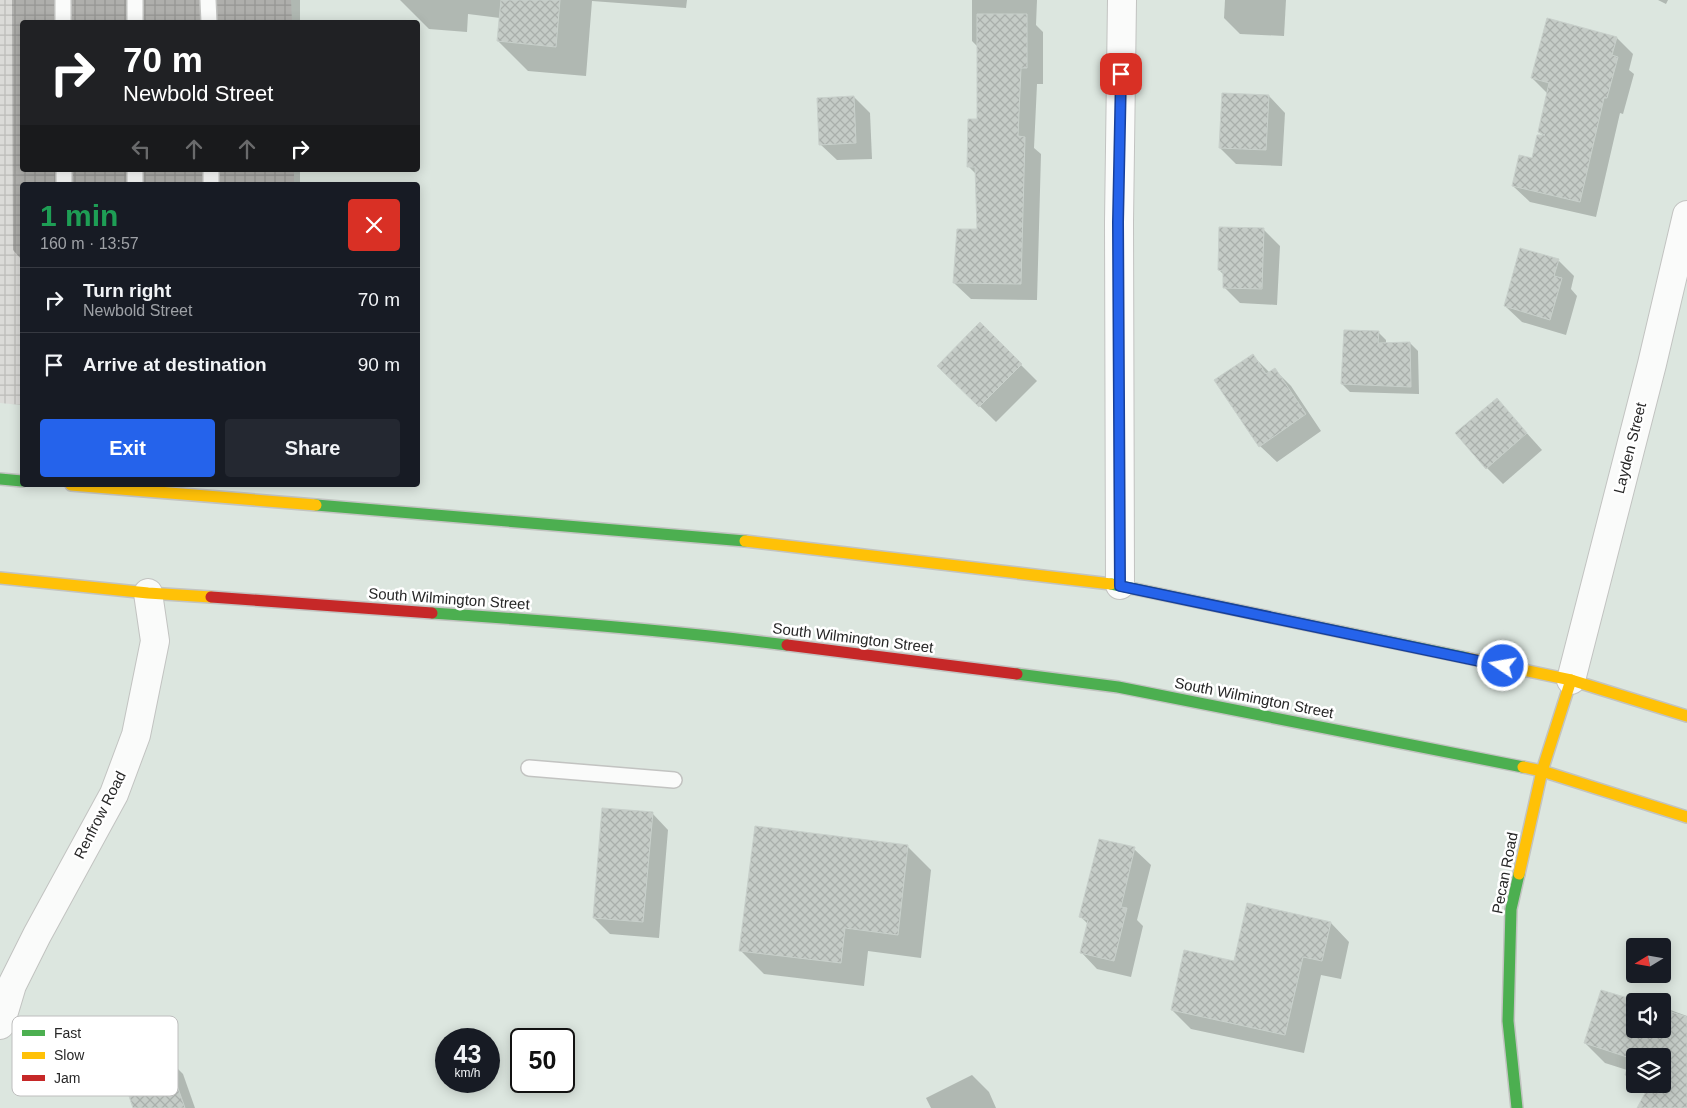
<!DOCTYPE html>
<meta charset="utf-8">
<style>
:root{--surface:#171b24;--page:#242831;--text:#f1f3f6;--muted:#9ea1a6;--line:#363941;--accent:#2563eb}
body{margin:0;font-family:Arial,sans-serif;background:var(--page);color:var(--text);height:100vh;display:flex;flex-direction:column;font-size:19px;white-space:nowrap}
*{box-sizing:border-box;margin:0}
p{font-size:16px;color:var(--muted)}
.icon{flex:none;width:28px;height:28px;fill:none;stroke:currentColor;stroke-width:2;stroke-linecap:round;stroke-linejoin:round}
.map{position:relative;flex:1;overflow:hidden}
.side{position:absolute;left:20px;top:182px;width:400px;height:305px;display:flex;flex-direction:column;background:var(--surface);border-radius:5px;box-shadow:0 2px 12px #0003}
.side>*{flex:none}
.hud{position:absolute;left:20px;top:20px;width:400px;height:152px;border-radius:5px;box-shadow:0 2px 12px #0003;background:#202124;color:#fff;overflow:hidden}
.needle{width:32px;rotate:259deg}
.buttons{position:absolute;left:1626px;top:938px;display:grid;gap:10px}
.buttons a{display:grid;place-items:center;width:45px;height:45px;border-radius:5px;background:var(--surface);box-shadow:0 2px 12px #0003;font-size:25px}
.speed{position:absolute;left:435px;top:1028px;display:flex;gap:10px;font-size:25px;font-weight:700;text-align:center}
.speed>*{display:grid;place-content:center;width:65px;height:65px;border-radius:50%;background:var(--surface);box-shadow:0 2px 12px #0003;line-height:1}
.speed small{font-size:12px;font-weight:400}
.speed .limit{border:2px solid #111;border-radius:8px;background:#fff;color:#111}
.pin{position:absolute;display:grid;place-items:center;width:42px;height:42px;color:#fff;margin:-21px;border-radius:10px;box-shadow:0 2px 8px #0006}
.me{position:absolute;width:55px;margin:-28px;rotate:282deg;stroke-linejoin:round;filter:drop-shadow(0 0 4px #0008)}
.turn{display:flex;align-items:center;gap:18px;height:105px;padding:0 20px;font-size:22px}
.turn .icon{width:65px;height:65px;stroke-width:2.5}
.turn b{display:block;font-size:35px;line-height:42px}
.lanes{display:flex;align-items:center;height:48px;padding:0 20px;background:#0003;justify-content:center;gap:25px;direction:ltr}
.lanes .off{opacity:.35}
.round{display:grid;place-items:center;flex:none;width:52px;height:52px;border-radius:5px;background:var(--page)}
.overview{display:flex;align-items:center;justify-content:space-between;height:85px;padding:0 20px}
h1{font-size:30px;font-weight:800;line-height:38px;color:#1e9e55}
.button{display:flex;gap:10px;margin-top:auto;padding:10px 20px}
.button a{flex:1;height:58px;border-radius:5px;background:var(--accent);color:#fff;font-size:20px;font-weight:800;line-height:58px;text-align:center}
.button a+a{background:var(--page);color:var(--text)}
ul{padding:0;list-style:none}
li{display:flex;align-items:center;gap:15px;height:65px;padding:0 20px;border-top:1px solid var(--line)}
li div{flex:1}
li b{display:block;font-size:19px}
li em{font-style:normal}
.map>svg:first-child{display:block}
.industrial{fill:url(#industrial-grid)}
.shadow{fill:#0003}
.building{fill:url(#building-cross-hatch);stroke:#c8d0cb}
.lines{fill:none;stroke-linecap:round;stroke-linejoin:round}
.lane-casing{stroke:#c2c3c1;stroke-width:18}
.street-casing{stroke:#c2c3c1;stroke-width:30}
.fast-casing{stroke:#c2c3c1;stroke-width:14}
.slow-casing{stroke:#c2c3c1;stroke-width:14}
.jam-casing{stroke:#c2c3c1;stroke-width:14}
.lane{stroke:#fafbfa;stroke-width:15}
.street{stroke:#fafbfa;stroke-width:28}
.fast{stroke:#4caf50;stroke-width:11}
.slow{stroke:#ffc107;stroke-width:11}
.jam{stroke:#c62828;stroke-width:11}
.route-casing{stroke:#184099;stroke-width:12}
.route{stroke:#2563eb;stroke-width:9}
.labels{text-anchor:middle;stroke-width:5;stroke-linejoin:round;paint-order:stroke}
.street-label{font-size:15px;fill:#272727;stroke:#fff}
.key{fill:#fff;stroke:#bebebe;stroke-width:1}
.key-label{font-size:14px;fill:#272727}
</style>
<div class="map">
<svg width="1687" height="1108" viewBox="0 0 1687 1108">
<defs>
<pattern id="industrial-grid" width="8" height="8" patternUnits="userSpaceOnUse" patternTransform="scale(1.25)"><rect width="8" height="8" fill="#dbdbd8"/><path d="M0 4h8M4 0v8" fill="none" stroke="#bcbcb9"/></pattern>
<pattern id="building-cross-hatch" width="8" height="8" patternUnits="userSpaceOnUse" patternTransform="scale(1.25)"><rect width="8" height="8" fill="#c5ccc7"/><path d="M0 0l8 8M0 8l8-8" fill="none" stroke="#a9afab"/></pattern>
</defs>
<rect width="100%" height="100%" fill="#dce6df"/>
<polygon class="industrial" points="0,0 291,0 292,22 22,22 22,170 294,170 294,185 22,185 22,405 0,403"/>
<g class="shadow">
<polygon points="12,0 300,0 300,22 22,22 22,170 300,170 300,185 22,185 22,260 13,250"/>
<polygon points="400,0 687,0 686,8 592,1 586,76 528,71 498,41 500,18 468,14 467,32 429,29"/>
<polygon points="972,0 1037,0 1036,25 1043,32 1043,84 1037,84 1034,148 1041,154 1037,300 971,299 954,283 978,231 977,175 969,167 978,120 978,47 972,41"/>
<polygon points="1225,0 1286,0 1284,36 1240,34 1224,18"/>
<polygon points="1658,0 1668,0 1666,4"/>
<polygon points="1548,20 1617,38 1633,54 1629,70 1634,74 1623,114 1620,113 1596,217 1530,202 1513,186 1533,160 1544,136 1539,132 1548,94 1532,78"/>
<polygon points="1269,96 1285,113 1282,166 1236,164 1220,148"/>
<polygon points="854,97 870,113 872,159 837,160 820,144"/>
<polygon points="1264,230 1280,246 1277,305 1240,303 1224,287 1224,275 1219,270"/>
<polygon points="1558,260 1574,276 1571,289 1577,296 1566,335 1522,322 1505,306"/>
<polygon points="980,324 1037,381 996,422 939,366"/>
<polygon points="1378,332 1386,340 1386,344 1410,343 1418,351 1419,394 1350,392 1342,384"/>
<polygon points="1253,356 1270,373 1275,370 1291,386 1321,431 1277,462 1260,446"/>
<polygon points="1497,400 1542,450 1503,484 1487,468"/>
<polygon points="652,813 668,830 659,938 610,934 594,918"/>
<polygon points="908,847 931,870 921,958 868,951 864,986 764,974 740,950"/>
<polygon points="1134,849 1151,865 1137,920 1143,926 1131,977 1097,969 1081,952 1088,924 1081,917"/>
<polygon points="1331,923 1349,942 1341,979 1321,975 1304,1053 1191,1029 1172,1010 1235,962"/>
<polygon points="1635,1002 1635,1029 1662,1029 1662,1007 1687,1016 1687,1108 1639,1108 1646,1094 1635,1084 1662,1084 1662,1056 1635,1056 1635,1083 1626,1074 1627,1070 1605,1063 1585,1043"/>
<polygon points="167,1058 183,1074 195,1108 135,1108"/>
<polygon points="972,1075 989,1092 996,1108 931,1108 926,1098"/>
</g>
<g class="building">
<polygon points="501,0 560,0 556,47 497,41"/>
<polygon points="977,14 1027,14 1027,68 1021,68 1018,136 1025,137 1021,284 953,283 957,229 977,229 975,167 967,167 968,119 977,119"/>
<polygon points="1547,18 1617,37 1612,55 1618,57 1607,98 1604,98 1580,202 1512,186 1519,155 1532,158 1537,135 1545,135 1538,132 1549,83 1531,78"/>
<polygon points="1222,93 1269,95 1266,150 1219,148"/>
<polygon points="854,96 856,143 819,145 817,98"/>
<polygon points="1219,227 1264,228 1262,289 1223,288 1223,271 1218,270"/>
<polygon points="1520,248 1559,259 1554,276 1562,278 1550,320 1504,306"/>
<polygon points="980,322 1022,364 979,407 937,366"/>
<polygon points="1344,330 1379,331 1378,343 1410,342 1411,387 1341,384"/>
<polygon points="1253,354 1266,374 1275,368 1306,414 1259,447 1214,380"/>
<polygon points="1497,398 1527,433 1486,469 1455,433"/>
<polygon points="602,808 653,812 643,922 593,918"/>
<polygon points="755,826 908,845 898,935 845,928 841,963 739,951"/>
<polygon points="1099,839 1135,847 1121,907 1127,908 1114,961 1080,953 1088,920 1079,917"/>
<polygon points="1247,903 1331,922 1322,961 1303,957 1285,1035 1171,1010 1184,950 1234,961"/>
<polygon points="1601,990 1638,1001 1635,1001 1635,1029 1662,1029 1662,1009 1687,1017 1687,1108 1637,1108 1650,1084 1662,1084 1662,1056 1635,1056 1635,1078 1625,1075 1630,1058 1584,1043"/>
<polygon points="167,1057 185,1108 133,1108 121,1072"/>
</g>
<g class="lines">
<defs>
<g id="lane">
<polyline points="63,0 63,22"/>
<polyline points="135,0 135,22"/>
<polyline points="208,0 209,22"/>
<polyline points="64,170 64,185"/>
<polyline points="135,170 135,185"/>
<polyline points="211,170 211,185"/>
<polyline points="529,768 674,780"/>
</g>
<g id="street">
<polyline points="1120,585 1119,222 1122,0"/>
<polyline points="1571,680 1652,364 1687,215"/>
<polyline points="0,1025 12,985 37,935 114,794 136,735 155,641 148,593"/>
</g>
<g id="fast">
<polyline points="0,479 22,481"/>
<polyline points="316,505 745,541"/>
<polyline points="1111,584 1467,658"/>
<path d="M432 613C551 621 669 630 787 645"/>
<polyline points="1017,674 1118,687 1523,767"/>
<polyline points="1517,1108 1508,1021 1511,909 1519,874"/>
</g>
<g id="slow">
<polyline points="71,485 316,505"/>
<polyline points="745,541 1111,584"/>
<polyline points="0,578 148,593 211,597"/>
<polyline points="1467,658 1571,680 1687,716"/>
<polyline points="1523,767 1542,771 1687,817"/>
<polyline points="1519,874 1542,771 1571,680"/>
</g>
<g id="jam">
<polyline points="211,597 432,613"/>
<polyline points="787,645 1017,674"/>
</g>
</defs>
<use href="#lane" class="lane-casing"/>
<use href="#street" class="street-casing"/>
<use href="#fast" class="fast-casing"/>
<use href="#slow" class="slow-casing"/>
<use href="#jam" class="jam-casing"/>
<use href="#lane" class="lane"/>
<use href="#street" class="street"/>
<use href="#fast" class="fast"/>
<use href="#slow" class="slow"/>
<use href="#jam" class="jam"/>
</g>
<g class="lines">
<defs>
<polyline id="route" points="1121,74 1118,222 1120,586 1503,666"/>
</defs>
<use href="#route" class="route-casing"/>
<use href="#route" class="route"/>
</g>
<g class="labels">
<g class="street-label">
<text transform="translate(1630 448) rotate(-76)" y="5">Layden Street</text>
<text transform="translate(449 599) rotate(4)" y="5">South Wilmington Street</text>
<text transform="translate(853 638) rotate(7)" y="5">South Wilmington Street</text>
<text transform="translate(1254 698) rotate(11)" y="5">South Wilmington Street</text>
<text transform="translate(100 815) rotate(-63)" y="5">Renfrow Road</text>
<text transform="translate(1505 873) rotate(-79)" y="5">Pecan Road</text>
</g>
</g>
<rect x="12" y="1016" width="166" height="80" rx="8" class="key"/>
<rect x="22" y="1030" width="23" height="6" fill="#4caf50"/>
<rect x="22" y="1052" width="23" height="7" fill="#ffc107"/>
<rect x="22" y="1075" width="23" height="6" fill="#c62828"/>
<g class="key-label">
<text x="54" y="1038">Fast</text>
<text x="54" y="1060">Slow</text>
<text x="54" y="1083">Jam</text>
</g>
</svg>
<div class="buttons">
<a><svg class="needle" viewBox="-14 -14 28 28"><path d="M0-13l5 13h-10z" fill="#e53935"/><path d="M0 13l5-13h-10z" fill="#9ea1a6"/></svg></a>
<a><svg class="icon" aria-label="sound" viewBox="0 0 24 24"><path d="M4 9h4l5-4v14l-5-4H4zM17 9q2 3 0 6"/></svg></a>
<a><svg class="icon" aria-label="layers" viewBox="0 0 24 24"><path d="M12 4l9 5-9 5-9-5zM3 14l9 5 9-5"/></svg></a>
</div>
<div class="speed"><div>43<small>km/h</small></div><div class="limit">50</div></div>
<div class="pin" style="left:1121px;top:74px;background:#d93025"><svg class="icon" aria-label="arrive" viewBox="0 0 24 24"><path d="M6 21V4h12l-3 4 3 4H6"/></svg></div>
<svg class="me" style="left:1503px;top:666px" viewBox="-20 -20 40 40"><circle r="17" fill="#2563eb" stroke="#fff" stroke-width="3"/><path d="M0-11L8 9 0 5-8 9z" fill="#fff"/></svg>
<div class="hud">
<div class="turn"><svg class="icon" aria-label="right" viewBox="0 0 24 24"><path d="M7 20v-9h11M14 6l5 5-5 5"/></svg><div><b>70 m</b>Newbold Street</div></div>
<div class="lanes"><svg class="icon off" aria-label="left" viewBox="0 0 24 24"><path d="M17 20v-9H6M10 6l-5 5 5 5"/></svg><svg class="icon off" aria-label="ahead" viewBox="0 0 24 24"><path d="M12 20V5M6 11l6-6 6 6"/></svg><svg class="icon off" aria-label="ahead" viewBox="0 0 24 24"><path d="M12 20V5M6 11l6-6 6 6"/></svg><svg class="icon" aria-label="right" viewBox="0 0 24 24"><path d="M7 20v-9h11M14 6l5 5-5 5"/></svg></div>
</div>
<section class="side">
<div class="overview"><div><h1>1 min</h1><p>160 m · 13:57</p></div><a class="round" style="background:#d93025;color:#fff"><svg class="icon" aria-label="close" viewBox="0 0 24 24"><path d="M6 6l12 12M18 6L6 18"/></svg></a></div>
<ul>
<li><svg class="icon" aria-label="right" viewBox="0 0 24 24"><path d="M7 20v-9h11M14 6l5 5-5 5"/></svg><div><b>Turn right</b><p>Newbold Street</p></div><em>70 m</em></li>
<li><svg class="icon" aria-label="arrive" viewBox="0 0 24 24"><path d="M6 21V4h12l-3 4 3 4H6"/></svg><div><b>Arrive at destination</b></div><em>90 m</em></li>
</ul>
<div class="button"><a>Exit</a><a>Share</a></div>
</section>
</div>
